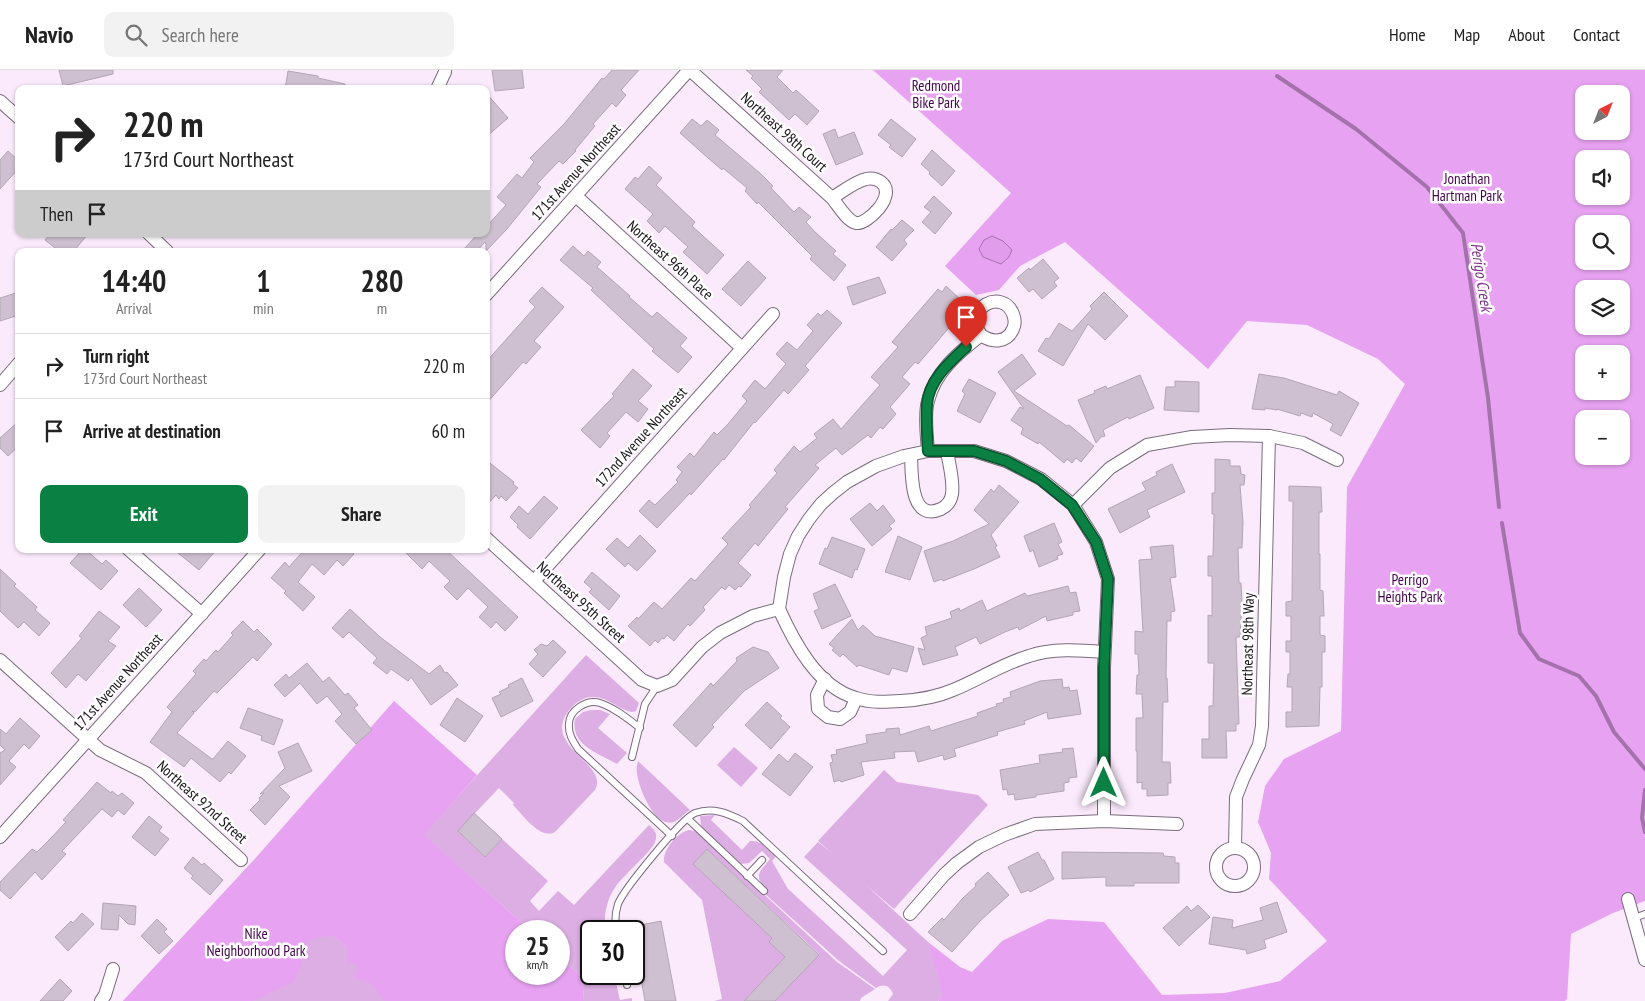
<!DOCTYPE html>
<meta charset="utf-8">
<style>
:root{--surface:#fff;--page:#f2f2f2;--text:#222;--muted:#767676;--line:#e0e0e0;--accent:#0b8043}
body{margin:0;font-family:"PT Sans Narrow",sans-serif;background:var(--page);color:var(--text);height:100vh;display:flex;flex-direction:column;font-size:19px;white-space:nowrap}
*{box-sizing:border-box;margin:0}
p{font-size:16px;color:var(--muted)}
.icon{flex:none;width:28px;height:28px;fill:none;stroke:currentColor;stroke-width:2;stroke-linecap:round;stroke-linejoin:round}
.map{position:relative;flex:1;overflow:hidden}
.panel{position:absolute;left:15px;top:178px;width:475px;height:305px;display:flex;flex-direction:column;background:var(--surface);border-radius:10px;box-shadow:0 1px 4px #0004}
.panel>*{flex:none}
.guide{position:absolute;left:15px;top:15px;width:475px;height:152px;border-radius:10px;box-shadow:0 1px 4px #0004;background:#fff;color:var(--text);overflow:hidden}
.needle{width:32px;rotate:42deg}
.fabs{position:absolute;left:1575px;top:15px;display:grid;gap:10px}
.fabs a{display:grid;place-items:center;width:55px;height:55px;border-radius:10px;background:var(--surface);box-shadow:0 1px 4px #0004;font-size:25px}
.speed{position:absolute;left:505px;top:850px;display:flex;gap:10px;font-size:25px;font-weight:700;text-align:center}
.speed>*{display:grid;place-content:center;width:65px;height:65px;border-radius:50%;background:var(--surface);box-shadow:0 1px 4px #0004;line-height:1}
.speed small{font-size:12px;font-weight:400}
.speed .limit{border:2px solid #111;border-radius:8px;background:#fff;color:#111}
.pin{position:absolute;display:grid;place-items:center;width:42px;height:42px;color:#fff;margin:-51px -21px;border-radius:50% 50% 50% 0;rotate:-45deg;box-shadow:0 0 5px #0007}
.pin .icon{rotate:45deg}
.me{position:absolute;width:55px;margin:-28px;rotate:0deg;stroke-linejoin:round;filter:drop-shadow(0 0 4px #0008)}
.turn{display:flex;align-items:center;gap:18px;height:105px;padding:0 25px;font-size:22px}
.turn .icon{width:65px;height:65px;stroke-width:2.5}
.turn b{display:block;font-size:35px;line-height:42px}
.then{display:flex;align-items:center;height:48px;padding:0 25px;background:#0003;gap:10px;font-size:19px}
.eta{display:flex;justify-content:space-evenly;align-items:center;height:85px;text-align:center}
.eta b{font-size:30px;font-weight:800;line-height:35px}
.primary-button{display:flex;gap:10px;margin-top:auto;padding:10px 25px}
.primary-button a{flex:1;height:58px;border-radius:10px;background:var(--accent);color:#fff;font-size:20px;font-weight:800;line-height:58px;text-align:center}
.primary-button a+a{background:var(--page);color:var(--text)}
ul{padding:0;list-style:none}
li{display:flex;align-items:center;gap:15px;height:65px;padding:0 25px;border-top:1px solid var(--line)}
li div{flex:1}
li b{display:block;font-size:19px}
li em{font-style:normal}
header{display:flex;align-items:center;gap:30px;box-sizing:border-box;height:70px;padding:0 25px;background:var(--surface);border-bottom:1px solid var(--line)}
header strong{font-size:24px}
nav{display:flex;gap:28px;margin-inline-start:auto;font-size:18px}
.search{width:350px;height:45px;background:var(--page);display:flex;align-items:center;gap:12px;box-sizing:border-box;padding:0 18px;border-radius:10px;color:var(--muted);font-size:19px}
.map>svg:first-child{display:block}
.green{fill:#dcaee3}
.forest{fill:#e7a3f1;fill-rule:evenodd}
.water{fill:#e19deb;stroke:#a472ab}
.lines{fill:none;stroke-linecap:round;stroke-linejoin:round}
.stream{stroke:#a472ab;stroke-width:4}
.building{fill:#cfc0d1;stroke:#b4a5b6}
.lane-casing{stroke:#7a6c7c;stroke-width:8}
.street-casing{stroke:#7a6c7c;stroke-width:14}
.lane{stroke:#fff;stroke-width:6}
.street{stroke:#fff;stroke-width:12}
.route-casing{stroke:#07532c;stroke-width:12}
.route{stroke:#0b8043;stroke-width:9}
.labels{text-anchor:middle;stroke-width:5;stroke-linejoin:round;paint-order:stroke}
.park-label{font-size:15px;fill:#44044d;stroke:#fefefe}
.street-label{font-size:15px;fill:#150f15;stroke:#fefefe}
.water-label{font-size:16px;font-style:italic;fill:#7e2f8a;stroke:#fefefe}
</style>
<header>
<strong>Navio</strong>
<div class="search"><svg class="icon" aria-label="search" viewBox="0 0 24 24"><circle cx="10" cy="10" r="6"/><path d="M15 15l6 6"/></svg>Search here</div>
<nav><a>Home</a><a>Map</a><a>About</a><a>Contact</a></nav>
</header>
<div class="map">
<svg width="1645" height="931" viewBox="0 0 1645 931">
<rect width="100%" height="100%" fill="#faeafc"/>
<g class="green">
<path d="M586 585 639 633 636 641 632 642C619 640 608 627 593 627 585 626 575 633 570 639 539 676 610 693 595 720L555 762C540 770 523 745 513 735L514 733 499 718 458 761 485 787 502 769 548 811 530 831 539 841 558 821 574 835 649 755C655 760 658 764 655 772 652 781 624 805 616 816 606 830 604 845 605 861H591V904H614L620 930 632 928V931H584L582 907 559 886V861H531L423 765Z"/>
<path d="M591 640H600L610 644 598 658 627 683 617 694C598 683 570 675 575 649L583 642Z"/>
<polygon points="734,677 758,698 741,717 717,695"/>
<path d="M638 691 690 740C685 743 679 750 674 752 655 759 638 717 637 703 636 699 637 695 638 691Z"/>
<path d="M884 700 897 712 978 725 988 735 894 839 866 815 928 872 944 925 938 931H888L893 924C890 916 884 913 876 918L839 891 764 823 766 820C753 804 760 802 770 789L762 781 749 793 740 794 704 760 701 755 700 746 715 745 711 750 742 780 750 771C762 770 768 779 776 786L772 791 788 819 883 906 907 880 804 787 818 772 833 784 818 771Z"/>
<path d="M689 760 695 761 700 765 837 892 875 919 861 928 860 931H775L819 884 707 779 693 794 772 868 769 872 785 887 744 931H714L722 929 702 830 664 792C663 779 677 763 689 760Z"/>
<polygon points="253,791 405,931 123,931"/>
</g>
<g class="forest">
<path d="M873 0H1645V831L1613 843 1571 864 1567 929 1565 931H938L943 925 928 872 960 897 972 902 1002 871 1048 849 1104 852 1162 925 1225 923 1280 911 1327 871 1269 809 1271 783 1258 752 1265 716 1284 689 1341 661 1347 417 1405 314 1378 289 1307 255 1247 251 1208 299 1065 172 1020 196 999 220 976 225 945 196 1011 123ZM1584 24H1621V61H1584ZM1584 89H1621V126H1584ZM1584 154H1621V191H1584ZM1584 219H1621V256H1584ZM1584 284H1621V321H1584ZM1584 349H1621V386H1584Z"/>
<polygon points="394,631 477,705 424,765 531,861 516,861 516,904 559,904 559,886 582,907 584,931 385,931 368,911 355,909 358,896 353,893 347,894 347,878 333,865 306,871 302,894 293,912 254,931 123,931 253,791"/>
</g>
<polygon class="water" points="992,166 1003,171 1012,180 1009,187 1001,194 983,187 979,179 984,170"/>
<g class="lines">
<g class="stream">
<polyline points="1277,6 1356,59 1427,117 1463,163 1488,328 1499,437"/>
<polyline points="1502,453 1520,563 1539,589 1579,606 1596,626 1614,662 1645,699"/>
<polyline points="1645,720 1642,748 1645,762"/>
</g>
</g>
<g class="building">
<polygon points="59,0 113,0 113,4 63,16"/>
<polygon points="492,0 522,0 524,18 495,21"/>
<polygon points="612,0 639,0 621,20 626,25 616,37 612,33 593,54 595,56 575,80 576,81 563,94 559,91 537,114 541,117 507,159 486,181 486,174 485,172 477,181 462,181 476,166 473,164 486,164 486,157 506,135 497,127 517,104 522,108 534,92 530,88 564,54 602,8 604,9"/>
<polygon points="746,0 783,0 777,7 793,23 796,20 819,41 807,55 795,44 789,50 759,22 762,19 751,8 753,6"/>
<polygon points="288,1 318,6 318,8 345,14 345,19 285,19"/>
<polygon points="486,23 508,48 486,67"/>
<polygon points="692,49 701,56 707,50 719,60 715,65 761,104 773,116 771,118 794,142 799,137 811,147 806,152 814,161 836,181 833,184 846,195 834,211 810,189 812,186 758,132 757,134 745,121 747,118 723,98 722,100 708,88 680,63"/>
<polygon points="891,49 916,69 902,87 889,77 891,75 878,65"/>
<polygon points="835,59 838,68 854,62 863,84 836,95 823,64"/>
<polygon points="932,80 955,101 942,116 929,104 930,102 921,94"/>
<polygon points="8,81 19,91 19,98 0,119 0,90"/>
<polygon points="649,96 662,108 656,115 695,152 692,156 724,185 707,204 683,182 688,177 665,156 659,163 647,151 653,144 625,119 635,107 638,109"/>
<polygon points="934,126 952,143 935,164 922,152 931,142 924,137"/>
<polygon points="902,150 914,160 904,170 907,174 892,191 876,177 891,159 892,160"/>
<polygon points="50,164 88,164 74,181 59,181 45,170"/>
<polygon points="573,176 584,186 588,181 601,192 597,197 630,226 629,227 652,247 657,242 687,268 680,276 692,287 678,303 652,281 654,279 591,220 593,218 560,190"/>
<polygon points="1043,189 1059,208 1054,212 1057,216 1042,229 1033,219 1029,222 1017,208 1029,198 1030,200"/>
<polygon points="748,191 766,208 741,236 722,219"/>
<polygon points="879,207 886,223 853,235 847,217"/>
<polygon points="946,216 961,230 957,235 959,237 956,241 960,245 918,294 915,292 902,307 910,314 890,337 896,344 883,359 880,357 871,368 868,365 842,385 836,378 815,395 819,398 785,437 788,439 758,476 755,473 738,493 751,505 741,517 739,516 735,520 729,515 725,520 722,517 703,537 705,540 690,556 688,554 674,571 667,565 664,569 662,568 658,573 655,570 650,576 628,556 637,547 638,549 654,532 662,539 691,508 695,511 728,474 722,468 751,437 749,435 777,403 774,400 794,376 800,382 817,368 814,364 833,349 841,359 880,315 871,307 898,277 892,272 938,219 942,222"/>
<polygon points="542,217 564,237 534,271 541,277 526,294 523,292 486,334 486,292 535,237 529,231"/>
<polygon points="19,222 19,245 0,251 0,228"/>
<polygon points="1104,222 1128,246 1105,270 1088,254 1063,296 1038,281 1046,268 1049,269 1059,253 1072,261 1092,239 1090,236"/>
<polygon points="827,240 842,253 805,296 809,300 788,324 784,320 755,353 754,352 724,390 723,389 691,425 690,423 657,458 639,441 649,430 655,435 678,412 676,410 682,402 677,397 690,383 694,387 714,362 717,365 728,354 747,331 742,326 755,310 765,319 786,294 776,284 787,272 797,280 813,261 807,255 818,243 821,246"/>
<polygon points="1022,284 1036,304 1014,321 1067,356 1069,355 1094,376 1081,392 1076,388 1072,393 1067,389 1064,393 1039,372 1038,374 1021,364 1023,358 1011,350 1020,337 1024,339 998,302"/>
<polygon points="633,299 652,316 638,331 648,339 638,352 626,342 607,363 610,366 600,378 581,360 614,326 612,324"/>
<polygon points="1259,304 1284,308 1337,325 1339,321 1359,333 1341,366 1330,360 1333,354 1313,343 1312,347 1301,343 1300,346 1277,339 1277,340 1265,338 1265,340 1252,339"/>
<polygon points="1140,305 1154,338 1129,349 1128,347 1103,360 1105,366 1101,367 1096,373 1078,330 1095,323 1094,321 1106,316 1107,319"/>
<polygon points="969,309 996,323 980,353 957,341 965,324 962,321"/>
<polygon points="1175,311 1199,312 1199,342 1164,340 1166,317 1175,317"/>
<polygon points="19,351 19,376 8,386 0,378 0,368"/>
<polygon points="1215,389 1230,390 1230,396 1240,396 1241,404 1245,405 1244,415 1240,415 1243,452 1242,478 1238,478 1239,513 1241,513 1242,533 1240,567 1236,567 1239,654 1236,654 1236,661 1226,661 1227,688 1202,688 1202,669 1209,669 1209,636 1213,636 1214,593 1208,593 1208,545 1212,546 1212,506 1208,506 1208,486 1213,486 1214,444 1212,444 1212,423 1215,423"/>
<polygon points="486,390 514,412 513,414 518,418 506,431 501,426 499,429 496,425 486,436"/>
<polygon points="1172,394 1185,422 1147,440 1150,447 1120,463 1108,439 1146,420 1142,413 1157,405 1156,402"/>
<polygon points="999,415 1019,432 991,465 997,476 995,477 1000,487 974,499 943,511 942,509 934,512 924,481 953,471 989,454 974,440 991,419 994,422"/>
<polygon points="1289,416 1321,417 1322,442 1319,442 1319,484 1320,484 1320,520 1323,521 1324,546 1320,546 1320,565 1325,566 1325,582 1322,582 1322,617 1320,617 1319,656 1286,657 1286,642 1292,642 1292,617 1287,617 1288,604 1290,604 1290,582 1286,582 1286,571 1291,571 1291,546 1286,546 1286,532 1292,531 1293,431 1289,431"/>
<polygon points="544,426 558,438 530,469 517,457 518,455 510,447 519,436 528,444"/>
<polygon points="870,433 877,441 883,435 895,451 889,456 892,459 872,476 850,449"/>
<polygon points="1054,453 1062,472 1058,474 1063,484 1057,486 1058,489 1039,497 1033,480 1030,482 1024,466"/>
<polygon points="640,465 656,481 637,501 628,493 625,497 606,479 617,468 628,478"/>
<polygon points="898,466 922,477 910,510 885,502"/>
<polygon points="832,467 865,479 857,500 855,499 852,508 819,494 825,478 827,479"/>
<polygon points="1173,475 1176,507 1170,508 1175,541 1171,542 1171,551 1167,551 1166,608 1167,608 1168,632 1163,632 1162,692 1170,692 1171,713 1168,713 1168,725 1147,726 1147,719 1142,719 1142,712 1137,713 1137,681 1136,681 1136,648 1143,648 1142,624 1136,624 1137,605 1139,605 1138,584 1135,584 1135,561 1143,562 1139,490 1152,489 1150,477"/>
<polygon points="83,479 85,479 102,494 106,490 118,501 101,520 70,493"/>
<polygon points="173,479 217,479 199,500"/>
<polygon points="305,479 348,479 354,484 343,496 337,490 324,505 312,494 298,512 315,527 303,541 284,523 286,521 271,508 285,492 289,497"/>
<polygon points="402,479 445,479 518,547 505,561 496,552 491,558 479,547 488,537 468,518 457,530 444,517 450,511 429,491 422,499"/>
<polygon points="0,499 16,514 14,516 37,537 35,540 50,553 39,566 24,552 18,558 0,541"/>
<polygon points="592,502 620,526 609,540 589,522 592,519 584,512"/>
<polygon points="835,514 851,546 822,559 814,541 819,539 813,524"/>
<polygon points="1068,516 1070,523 1076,522 1080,541 1073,542 1073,545 1047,551 1046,546 1019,560 1018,557 1005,562 980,574 976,567 955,577 958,585 923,595 918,578 925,580 921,568 927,565 925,557 952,548 950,542 959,538 960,541 982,530 987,541 1025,523 1027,526"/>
<polygon points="139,518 162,540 146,557 123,535"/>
<polygon points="350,539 380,567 429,604 440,595 445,603 447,602 458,615 431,635 411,607 408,611 391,599 387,604 373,593 377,588 349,562 343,568 332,558"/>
<polygon points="99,541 120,557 108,571 116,576 86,611 78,604 66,618 51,603 82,568 79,566"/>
<polygon points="852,549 858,560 863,555 875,566 914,577 907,602 892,598 889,605 859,595 857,597 843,584 840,587 832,580 834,578 829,574"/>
<polygon points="243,551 254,562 257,559 272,574 257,591 253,587 217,623 214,621 195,642 192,641 194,643 177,663 212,689 213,689 228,671 246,686 231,704 229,702 220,712 191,688 184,697 150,672 172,642 167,637 196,604 193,601 204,589 206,591 216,580 218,582 233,565 231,563"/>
<polygon points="553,570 566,582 543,607 529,594 538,584 534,580 541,574 547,576"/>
<polygon points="753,577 768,582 779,598 744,621 712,655 714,657 696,677 673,655 711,613 713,616 737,591 736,588"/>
<polygon points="307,593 323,612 329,607 345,625 348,623 358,635 354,638 372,660 356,674 335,651 342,644 327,626 317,634 300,613 285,627 274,615 286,604 289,608"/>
<polygon points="522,608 533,631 501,647 492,628 501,624 499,622 509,617 508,615"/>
<polygon points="1062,609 1063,618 1069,617 1070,621 1077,620 1081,644 1048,649 1047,642 1024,651 1025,654 997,662 998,665 954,679 956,686 944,690 943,685 918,692 915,681 894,682 895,688 861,692 864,705 841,712 840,710 834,712 830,693 833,692 831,685 837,684 836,680 867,673 866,665 886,662 886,659 899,658 900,665 929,656 931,661 978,646 977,643 997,636 996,634 1004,632 1003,629 1011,627 1010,622 1040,611"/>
<polygon points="457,628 483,646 465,672 440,655"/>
<polygon points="767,632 782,646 780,648 790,657 771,679 745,655"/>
<polygon points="248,638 283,650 274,675 261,670 262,666 240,658"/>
<polygon points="20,648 40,666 29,679 24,674 9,691 16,697 0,715 0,683 5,680 0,675 0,659 6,664"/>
<polygon points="298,673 312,701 279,716 290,727 265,755 250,740 260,730 259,728 264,723 260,724 285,698 278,682"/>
<polygon points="1073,678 1077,707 1069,708 1069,712 1064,713 1064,721 1036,725 1036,727 1015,730 1014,724 1008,725 1007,719 1003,720 1000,700 1040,693 1039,685 1063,682 1062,679"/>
<polygon points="795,683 813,697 790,726 762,704 779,684 788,692"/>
<polygon points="97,712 111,723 112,721 118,726 122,723 134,733 124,745 118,740 112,747 102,739 62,781 66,784 42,810 35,802 10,829 0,820 0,812 32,779 37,782 50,769 66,752 63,750"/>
<polygon points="474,743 502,769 485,787 458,761"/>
<polygon points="149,746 162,757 159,761 169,769 155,786 132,767"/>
<polygon points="707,779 819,885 775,931 744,931 785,887 769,872 772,868 693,794"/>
<polygon points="1038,782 1042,790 1044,790 1054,809 1030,822 1029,820 1021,823 1008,797"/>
<polygon points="1062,782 1163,783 1164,786 1175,787 1175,793 1179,793 1179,813 1134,813 1134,816 1106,816 1106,807 1062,809"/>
<polygon points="193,787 202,795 204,793 223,810 210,825 191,808 193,806 184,798"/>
<polygon points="988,802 1009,825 981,850 952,882 928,862 942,848 944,850 963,828 976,816 975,814"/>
<polygon points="1277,832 1287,862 1264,870 1266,878 1247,884 1246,880 1209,874 1213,847 1233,850 1232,858 1263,850 1260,838"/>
<polygon points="103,833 136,836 135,855 128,854 119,845 118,860 101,859"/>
<polygon points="1198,835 1210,847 1179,876 1163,858 1187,836 1191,841"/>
<polygon points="82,843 94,854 68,881 55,867 71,851 73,853"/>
<polygon points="157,849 167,859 164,862 173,871 159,884 141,866"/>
<polygon points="661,851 676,931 645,931 634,870 634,861 632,861 631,857"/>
<polygon points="60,909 72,921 63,931 40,931"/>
</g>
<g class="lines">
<defs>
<g id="lane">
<path d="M640 658C628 649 615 638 600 633 587 629 569 640 569 654 568 664 573 671 578 679L672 766"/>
<polyline points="632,687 645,634 657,616"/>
<polyline points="688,749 764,821"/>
<polyline points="747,806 762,790"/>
<polyline points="1634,848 1645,844"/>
<path d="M616 861C615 853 615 843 618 834 624 819 681 749 695 743 713 737 727 743 743 751L883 881"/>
<polyline points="625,904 627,915"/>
</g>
<g id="street">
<path d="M690 0 832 128C838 135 847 151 856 153 867 155 898 125 881 112 877 109 871 108 866 109 854 112 842 122 832 128"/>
<polyline points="437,19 445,2"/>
<polyline points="0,31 19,48"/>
<polyline points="576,126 742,278"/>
<polyline points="149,164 167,181"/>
<polyline points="486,225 689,0"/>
<polyline points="0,315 19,293"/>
<path d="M928 381C927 367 924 344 928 331 935 302 958 283 981 265 992 273 1007 273 1013 259 1015 255 1015 249 1013 244 1003 218 962 237 981 265"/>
<path d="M911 385C912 402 909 453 941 439 947 436 951 431 952 424 954 411 949 394 947 381"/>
<polyline points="1073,435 1110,398 1147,375 1192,367 1230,365 1269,366 1303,373 1337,390"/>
<polyline points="486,468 642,610 657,616 672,610 702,577 720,563 753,546 779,539"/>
<polyline points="128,479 202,544"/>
<polyline points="534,511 773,244"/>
<polyline points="779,539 784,507 790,484 798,466 809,449 821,434 833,423 847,412 876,396 904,386 928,381 974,381 1006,391 1041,409 1073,435 1096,472 1108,509 1104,598 1104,751"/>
<path d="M779 539C794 572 817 617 856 628 870 633 886 632 901 631 918 630 937 627 953 620 978 610 1002 594 1029 586 1052 578 1080 580 1104 582"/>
<polyline points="0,590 100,680 146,703 241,790"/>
<polyline points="825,609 817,625 818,639 828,647 840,649 850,642 856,629"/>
<polyline points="0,767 260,479"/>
<polyline points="1235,778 1236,727 1243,709 1259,675 1262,656 1269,366"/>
<circle cx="1235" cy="797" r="19"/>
<polyline points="1628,829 1645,890"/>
<polyline points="910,844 944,805 957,793 979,777 1004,765 1035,754 1104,751 1177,754"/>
<polyline points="101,931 105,925 113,899"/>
</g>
</defs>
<use href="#lane" class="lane-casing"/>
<use href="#street" class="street-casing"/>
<use href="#lane" class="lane"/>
<use href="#street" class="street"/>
</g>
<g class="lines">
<defs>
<path id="route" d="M966 277C950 292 929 310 927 334 926 350 927 366 928 381H974L1006 391 1040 409 1072 435 1096 472 1108 509 1104 598V713"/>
</defs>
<use href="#route" class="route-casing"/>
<use href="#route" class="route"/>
</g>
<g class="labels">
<g class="park-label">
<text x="936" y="21">Redmond<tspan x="936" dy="17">Bike Park</tspan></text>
<text x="1467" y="114">Jonathan<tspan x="1467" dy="17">Hartman Park</tspan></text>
<text x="1410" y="515">Perrigo<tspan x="1410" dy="17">Heights Park</tspan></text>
<text x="256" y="869">Nike<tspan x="256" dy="17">Neighborhood Park</tspan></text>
</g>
<g class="street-label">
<text transform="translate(784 62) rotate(42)" y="5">Northeast 98th Court</text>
<text transform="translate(576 102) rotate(-48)" y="5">171st Avenue Northeast</text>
<text transform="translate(670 190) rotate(42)" y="5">Northeast 96th Place</text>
<text transform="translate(641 367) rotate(-48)" y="5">172nd Avenue Northeast</text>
<text transform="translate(581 532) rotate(42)" y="5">Northeast 95th Street</text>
<text transform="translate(1248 574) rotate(-89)" y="5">Northeast 98th Way</text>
<text transform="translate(118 612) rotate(-48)" y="5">171st Avenue Northeast</text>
<text transform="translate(202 732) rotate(42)" y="5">Northeast 92nd Street</text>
</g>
<g class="water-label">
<text transform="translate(1482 207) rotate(81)" y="6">Perigo Creek</text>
</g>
</g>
</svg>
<div class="fabs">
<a><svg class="needle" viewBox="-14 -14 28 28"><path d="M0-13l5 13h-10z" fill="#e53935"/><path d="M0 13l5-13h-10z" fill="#767676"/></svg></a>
<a><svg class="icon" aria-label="sound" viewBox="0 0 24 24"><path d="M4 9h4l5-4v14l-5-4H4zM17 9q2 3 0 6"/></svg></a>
<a><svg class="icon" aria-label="search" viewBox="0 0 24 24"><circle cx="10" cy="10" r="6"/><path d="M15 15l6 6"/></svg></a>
<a><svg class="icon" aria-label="layers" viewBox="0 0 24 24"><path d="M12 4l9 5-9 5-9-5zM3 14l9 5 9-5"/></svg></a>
<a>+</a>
<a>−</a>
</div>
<div class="speed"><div>25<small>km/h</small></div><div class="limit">30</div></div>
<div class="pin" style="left:966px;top:277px;background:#d93025"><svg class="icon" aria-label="arrive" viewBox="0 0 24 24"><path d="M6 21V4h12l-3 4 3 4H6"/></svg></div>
<svg class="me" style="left:1104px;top:713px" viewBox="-20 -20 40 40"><path d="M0-17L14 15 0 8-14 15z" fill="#0b8043" stroke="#fff" stroke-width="4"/></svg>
<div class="guide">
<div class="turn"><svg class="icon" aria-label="right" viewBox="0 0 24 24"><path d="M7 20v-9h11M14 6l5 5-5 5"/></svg><div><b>220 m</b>173rd Court Northeast</div></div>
<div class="then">Then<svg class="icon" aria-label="arrive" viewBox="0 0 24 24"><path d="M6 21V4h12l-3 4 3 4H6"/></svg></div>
</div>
<section class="panel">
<div class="eta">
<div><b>14:40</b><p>Arrival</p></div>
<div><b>1</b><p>min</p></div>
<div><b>280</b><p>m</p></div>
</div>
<ul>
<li><svg class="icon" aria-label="right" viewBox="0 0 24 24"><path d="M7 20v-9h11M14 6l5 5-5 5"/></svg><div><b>Turn right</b><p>173rd Court Northeast</p></div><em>220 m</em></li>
<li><svg class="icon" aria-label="arrive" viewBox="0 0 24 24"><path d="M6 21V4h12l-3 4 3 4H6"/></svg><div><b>Arrive at destination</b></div><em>60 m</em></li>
</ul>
<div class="primary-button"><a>Exit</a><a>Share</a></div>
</section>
</div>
